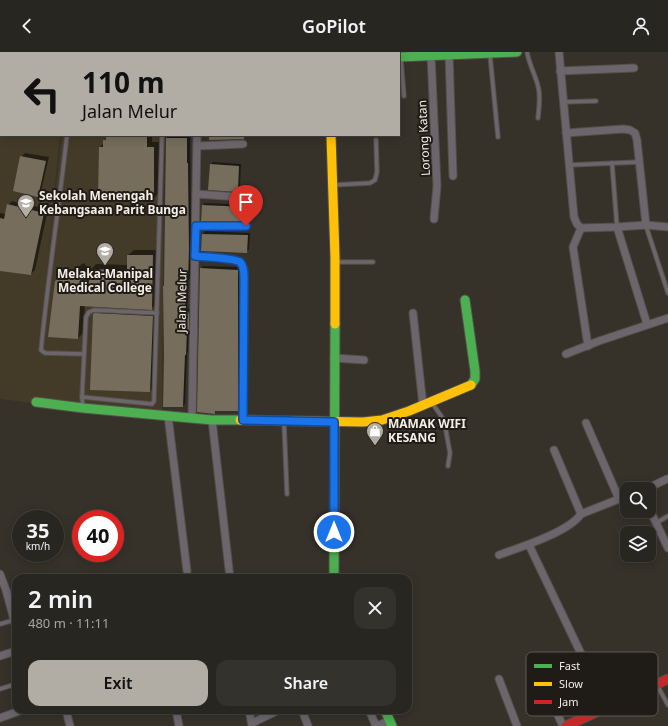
<!DOCTYPE html>
<meta charset="utf-8">
<style>
:root{--surface:#282620;--page:#34322d;--text:#f1f3f6;--muted:#a5a5a5;--line:#44433e;--accent:#b1aca4}
body{margin:0;font-family:"Noto Sans",sans-serif;background:var(--page);color:var(--text);height:100vh;display:flex;flex-direction:column;font-size:15px;white-space:nowrap}
*{box-sizing:border-box;margin:0}
p{font-size:13px;color:var(--muted)}
.icon{flex:none;width:22px;height:22px;fill:none;stroke:currentColor;stroke-width:2;stroke-linecap:round;stroke-linejoin:round}
.map{position:relative;flex:1;overflow:hidden}
.drawer{position:absolute;left:12px;top:522px;width:400px;height:140px;display:flex;flex-direction:column;background:var(--surface);border-radius:12px;box-shadow:0 2px 10px #0003,0 0 0 1px var(--line)}
.drawer>*{flex:none}
.top-card{position:absolute;left:0px;top:0px;width:400px;height:84px;box-shadow:0 2px 10px #0003,0 0 0 1px var(--line);background:#b1aca4;color:#111;overflow:hidden}
.fabs{position:absolute;left:620px;top:430px;display:grid;gap:8px}
.fabs a{display:grid;place-items:center;width:36px;height:36px;border-radius:8px;background:var(--surface);box-shadow:0 2px 10px #0003,0 0 0 1px var(--line);font-size:20px}
.speed{position:absolute;left:12px;top:458px;display:flex;gap:8px;font-size:20px;font-weight:700;text-align:center}
.speed>*{display:grid;place-content:center;width:52px;height:52px;border-radius:50%;background:var(--surface);box-shadow:0 2px 10px #0003,0 0 0 1px var(--line);line-height:1}
.speed small{font-size:10px;font-weight:400}
.speed .limit{border:6px solid #d22;background:#fff;color:#111}
.pin{position:absolute;display:grid;place-items:center;width:34px;height:34px;color:#fff;margin:-41px -17px;border-radius:50% 50% 50% 0;rotate:-45deg;box-shadow:0 0 4px #0007}
.pin .icon{rotate:45deg}
.me{position:absolute;width:44px;margin:-22px;rotate:0deg;stroke-linejoin:round;filter:drop-shadow(0 0 3px #0008)}
.turn{display:flex;align-items:center;gap:14px;height:84px;padding:0 16px;font-size:18px}
.turn .icon{width:52px;height:52px;stroke-width:2.5}
.turn b{display:block;font-size:28px;line-height:34px}
.round{display:grid;place-items:center;flex:none;width:42px;height:42px;border-radius:12px;background:var(--page)}
.summary{display:flex;align-items:center;justify-content:space-between;height:68px;padding:0 16px}
h1{font-size:24px;font-weight:600;line-height:30px}
.cta{display:flex;gap:8px;margin-top:auto;padding:8px 16px}
.cta a{flex:1;height:46px;border-radius:12px;background:var(--accent);color:#111;font-size:16px;font-weight:600;line-height:46px;text-align:center}
.cta a+a{background:var(--page);color:var(--text)}
header{display:flex;justify-content:space-between;align-items:center;height:52px;padding:0 16px;background:var(--surface);font-size:18px;font-weight:600}
.map>svg:first-child{display:block}
.built{fill:#443a28}
.shadow{fill:#0007}
.building{fill:#766d5c}
.lines{fill:none;stroke-linecap:round;stroke-linejoin:round}
.lane-casing{stroke:#534f49;stroke-width:5.5}
.street-casing{stroke:#534f49;stroke-width:9}
.fast-casing{stroke:#534f49;stroke-width:11}
.slow-casing{stroke:#534f49;stroke-width:11}
.jam-casing{stroke:#534f49;stroke-width:11}
.lane{stroke:#6c666c;stroke-width:3.5}
.street{stroke:#6c666c;stroke-width:7}
.fast{stroke:#4caf50;stroke-width:9}
.slow{stroke:#ffc107;stroke-width:9}
.jam{stroke:#c62828;stroke-width:9}
.route-casing{stroke:#114b97;stroke-width:10}
.route{stroke:#1a73e8;stroke-width:7}
.labels{text-anchor:middle;stroke-width:4;stroke-linejoin:round;paint-order:stroke}
.street-label{font-size:12px;fill:#f3eee6;stroke:#1f1b16}
.poi-label{font-size:12px;font-weight:bold;fill:#f3eee6;stroke:#1f1b16;text-anchor:start}
.key{fill:#1f1b16;stroke:#5f5a54;stroke-width:1}
.key-label{font-size:11px;fill:#f3eee6}
</style>
<header><svg class="icon" aria-label="back" viewBox="0 0 24 24"><path d="M15 5l-7 7 7 7"/></svg>GoPilot<svg class="icon" aria-label="person" viewBox="0 0 24 24"><circle cx="12" cy="8" r="4"/><path d="M4 21q1-7 8-7t8 7"/></svg></header>
<div class="map">
<svg width="668" height="674" viewBox="0 0 668 674">
<rect width="100%" height="100%" fill="#36322a"/>
<polygon class="built" points="0,28 1,28 1,83 60,83 47,212 62,83 164,83 162,360 33,346 32,351 0,347"/>
<g class="shadow">
<polygon points="107,83 152,83 152,90 159,90 159,141 153,147 100,95 104,91 104,89 107,85"/>
<polygon points="167,83 190,83 191,195 190,226 188,229 187,257 191,257 191,275 189,277 188,299 187,301 185,352 183,354 165,280 164,234 165,233"/>
<polygon points="25,101 49,105 41,139 37,143 21,105"/>
<polygon points="213,110 241,112 240,136 237,139 211,112"/>
<polygon points="12,149 48,157 35,218 31,222 0,218 0,161 6,162 8,153"/>
<polygon points="205,151 250,153 249,168 247,170 203,153"/>
<polygon points="205,179 250,181 249,197 247,199 202,198 203,182"/>
<polygon points="134,198 158,198 157,251 152,256 85,253 83,281 78,286 56,230 62,224 84,211 90,219 96,212 128,213 128,203"/>
<polygon points="203,214 240,215 241,217 240,356 238,358 217,358 215,360 201,217"/>
<polygon points="99,257 158,259 155,334 150,339 94,262"/>
</g>
<g class="building">
<polygon points="106,83 147,83 147,95 154,95 154,148 98,147 99,95 103,95 103,88 106,88"/>
<polygon points="209,83 244,83 244,87 209,88"/>
<polygon points="166,86 187,86 187,111 188,111 189,198 188,229 186,230 185,259 188,259 189,262 189,279 187,279 186,303 185,303 183,355 163,355 164,303 163,234 164,234"/>
<polygon points="20,104 46,109 38,145 13,139"/>
<polygon points="210,112 239,114 238,140 208,138"/>
<polygon points="7,152 44,161 31,223 0,219 0,166 4,167"/>
<polygon points="202,153 248,155 247,171 201,170"/>
<polygon points="202,182 248,183 247,201 201,199"/>
<polygon points="127,203 153,203 152,258 80,254 78,287 48,285 55,229 78,216 89,231 89,217 127,218"/>
<polygon points="200,216 238,218 238,359 215,359 215,362 197,360"/>
<polygon points="95,261 153,264 150,340 90,338 93,262"/>
</g>
<g class="lines">
<defs>
<g id="lane">
<polyline points="52,0 52,1"/>
<polyline points="187,0 187,1"/>
<path d="M527 0C529 12 535 22 538 34 541 44 539 55 538 66"/>
<polyline points="490,3 498,85"/>
<polyline points="401,7 404,44"/>
<polyline points="0,46 1,46"/>
<polyline points="563,50 596,49"/>
<path d="M67 83C59 155 48 226 41 298L45 301 84 302"/>
<polyline points="612,111 617,175"/>
<polyline points="570,113 639,110"/>
<polyline points="334,133 370,131 375,128 377,120 376,88"/>
<polyline points="196,174 246,174"/>
<polyline points="646,174 668,241"/>
<polyline points="336,210 373,210"/>
<polyline points="82,345 152,352 154,349 162,83"/>
<polyline points="432,351 444,368 450,401 448,414"/>
<polyline points="83,356 82,345 86,265 89,260 94,258 157,261"/>
<polyline points="284,370 287,442"/>
<polyline points="656,471 668,464"/>
<polyline points="8,546 16,544"/>
<polyline points="0,572 14,568"/>
<polyline points="657,633 668,653"/>
<polyline points="0,637 16,632"/>
</g>
<g id="street">
<polyline points="129,0 130,1"/>
<polyline points="153,0 153,1"/>
<polyline points="227,0 227,1"/>
<polyline points="559,0 574,165 577,172 581,176 617,175 646,173 668,175"/>
<polyline points="449,2 453,124"/>
<polyline points="431,3 437,134 434,167"/>
<polyline points="560,19 634,16"/>
<polyline points="566,81 623,77 630,78 635,81 637,88 646,173"/>
<polyline points="197,94 243,92"/>
<polyline points="196,142 240,145"/>
<polyline points="617,175 647,272"/>
<polyline points="581,176 573,195 588,294"/>
<path d="M195 204C204 205 235 205 240 211 243 214 243 217 244 220L243 368"/>
<polyline points="413,261 423,354"/>
<polyline points="566,302 599,289 668,266"/>
<polyline points="334,306 364,308"/>
<polyline points="168,364 187,519"/>
<polyline points="192,366 197,83"/>
<polyline points="212,368 230,526"/>
<polyline points="586,371 619,447 627,445"/>
<polyline points="646,437 667,427"/>
<polyline points="649,456 668,496"/>
<polyline points="581,462 619,447"/>
<polyline points="529,493 607,656"/>
<path d="M499 503C521 495 569 480 581 462L554 398"/>
<polyline points="0,522 6,538 16,575"/>
<polyline points="0,604 16,599"/>
<polyline points="532,609 563,674"/>
<polyline points="499,627 517,674"/>
<polyline points="66,658 70,674"/>
<polyline points="176,658 179,674"/>
<polyline points="249,658 252,674"/>
<polyline points="302,658 308,674"/>
<polyline points="369,658 376,674"/>
<polyline points="0,666 22,658"/>
<polyline points="252,671 279,658"/>
<polyline points="377,674 390,668"/>
</g>
<g id="fast">
<polyline points="235,1 258,0"/>
<polyline points="399,5 517,0"/>
<polyline points="0,8 1,8"/>
<polyline points="465,248 475,319 475,327 471,333"/>
<polyline points="36,350 83,356 212,368 240,368"/>
<polyline points="334,526 335,272"/>
<polyline points="385,658 392,674"/>
</g>
<g id="slow">
<polyline points="329,0 329,1"/>
<polyline points="0,18 1,18"/>
<polyline points="331,83 335,205 335,272"/>
<polyline points="240,368 363,370 382,368 409,359 471,333"/>
</g>
<polyline id="jam" points="566,674 668,627"/>
</defs>
<use href="#lane" class="lane-casing"/>
<use href="#street" class="street-casing"/>
<use href="#fast" class="fast-casing"/>
<use href="#slow" class="slow-casing"/>
<use href="#jam" class="jam-casing"/>
<use href="#lane" class="lane"/>
<use href="#street" class="street"/>
<use href="#fast" class="fast"/>
<use href="#slow" class="slow"/>
<use href="#jam" class="jam"/>
</g>
<g class="lines">
<defs>
<path id="route" d="M246 174H196L195 204C204 205 234 206 240 210 245 215 244 226 244 232L243 368 334 370V480"/>
</defs>
<use href="#route" class="route-casing"/>
<use href="#route" class="route"/>
</g>
<defs>
<symbol id="school-pin" viewBox="-11 -11 22 30"><path d="M0 17L-7.5 6A9.5 9.5 0 1 1 7.5 6Z" fill="#b1aca4" stroke="#1f1b16"/><path d="M0-5L7-2L0 1L-7-2ZM-4 1L0 2.5L4 1V4Q0 6-4 4Z" fill="#fff"/></symbol>
<symbol id="university-pin" viewBox="-11 -11 22 30"><path d="M0 17L-7.5 6A9.5 9.5 0 1 1 7.5 6Z" fill="#b1aca4" stroke="#1f1b16"/><path d="M0-5L7-2L0 1L-7-2ZM-4 1L0 2.5L4 1V4Q0 6-4 4Z" fill="#fff"/></symbol>
<symbol id="shop-pin" viewBox="-11 -11 22 30"><path d="M0 17L-7.5 6A9.5 9.5 0 1 1 7.5 6Z" fill="#b1aca4" stroke="#1f1b16"/><path d="M-5-2.5h2.3a2.7 3.5 0 0 1 5.4 0H5L5.5 6h-11ZM-1.5-2.5h3a1.5 2.3 0 0 0-3 0Z" fill="#fff"/></symbol>
</defs>
<g fill-rule="evenodd">
<use href="#school-pin" x="16" y="141" width="20" height="27"/>
<use href="#university-pin" x="95" y="189" width="20" height="27"/>
<use href="#shop-pin" x="365" y="369" width="20" height="27"/>
</g>
<g class="labels">
<g class="street-label">
<text transform="translate(424 86) rotate(-93)" y="4">Lorong Katan</text>
<text transform="translate(182 249) rotate(-89)" y="4">Jalan Melur</text>
</g>
<g class="poi-label">
<text x="39" y="148">Sekolah Menengah<tspan x="39" dy="14">Kebangsaan Parit Bunga</tspan></text>
<text x="105" y="226" text-anchor="middle">Melaka-Manipal<tspan x="105" dy="14">Medical College</tspan></text>
<text x="388" y="376">MAMAK WIFI<tspan x="388" dy="14">KESANG</tspan></text>
</g>
</g>
<rect x="526" y="600" width="132" height="64" rx="6" class="key"/>
<rect x="534" y="612" width="18" height="4" fill="#4caf50"/>
<rect x="534" y="630" width="18" height="4" fill="#ffc107"/>
<rect x="534" y="648" width="18" height="4" fill="#c62828"/>
<g class="key-label">
<text x="559" y="618">Fast</text>
<text x="559" y="636">Slow</text>
<text x="559" y="654">Jam</text>
</g>
</svg>
<div class="fabs">
<a><svg class="icon" aria-label="search" viewBox="0 0 24 24"><circle cx="10" cy="10" r="6"/><path d="M15 15l6 6"/></svg></a>
<a><svg class="icon" aria-label="layers" viewBox="0 0 24 24"><path d="M12 4l9 5-9 5-9-5zM3 14l9 5 9-5"/></svg></a>
</div>
<div class="speed"><div>35<small>km/h</small></div><div class="limit">40</div></div>
<div class="pin" style="left:246px;top:174px;background:#d93025"><svg class="icon" aria-label="arrive" viewBox="0 0 24 24"><path d="M6 21V4h12l-3 4 3 4H6"/></svg></div>
<svg class="me" style="left:334px;top:480px" viewBox="-20 -20 40 40"><circle r="17" fill="#1a73e8" stroke="#fff" stroke-width="3"/><path d="M0-11L8 9 0 5-8 9z" fill="#fff"/></svg>
<div class="top-card">
<div class="turn"><svg class="icon" aria-label="left" viewBox="0 0 24 24"><path d="M17 20v-9H6M10 6l-5 5 5 5"/></svg><div><b>110 m</b>Jalan Melur</div></div>
</div>
<section class="drawer">
<div class="summary"><div><h1>2 min</h1><p>480 m · 11:11</p></div><a class="round"><svg class="icon" aria-label="close" viewBox="0 0 24 24"><path d="M6 6l12 12M18 6L6 18"/></svg></a></div>
<div class="cta"><a>Exit</a><a>Share</a></div>
</section>
</div>
